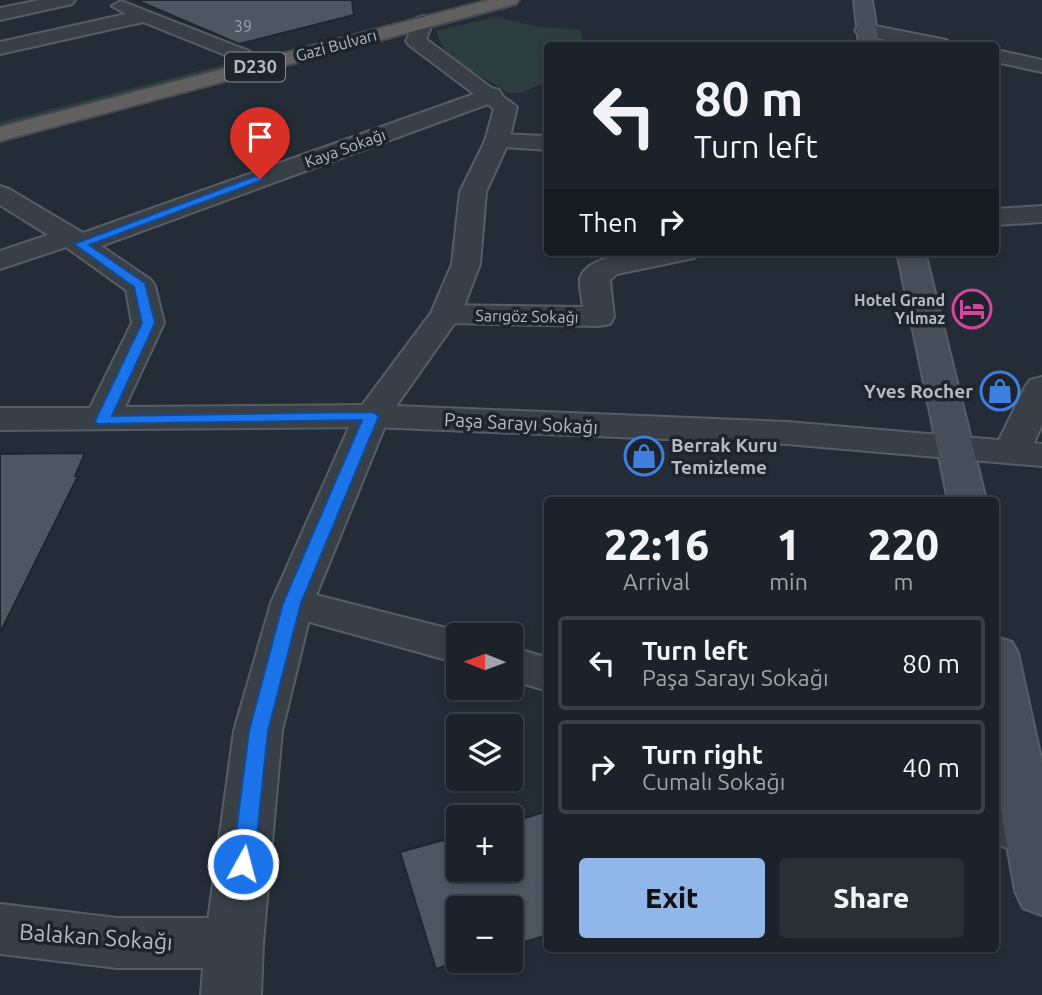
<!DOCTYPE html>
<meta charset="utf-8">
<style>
:root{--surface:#1b2229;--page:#282f35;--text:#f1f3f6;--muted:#a0a4a8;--line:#393f46;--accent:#91b6ea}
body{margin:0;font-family:Ubuntu,sans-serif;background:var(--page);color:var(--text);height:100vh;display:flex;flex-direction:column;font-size:26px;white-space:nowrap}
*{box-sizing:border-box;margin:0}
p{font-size:23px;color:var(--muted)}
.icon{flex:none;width:38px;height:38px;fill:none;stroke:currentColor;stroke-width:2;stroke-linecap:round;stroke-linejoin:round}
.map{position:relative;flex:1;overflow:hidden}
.drawer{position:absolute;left:544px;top:497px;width:455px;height:455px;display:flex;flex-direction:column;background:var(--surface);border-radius:7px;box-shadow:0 4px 10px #0003,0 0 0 2px var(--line)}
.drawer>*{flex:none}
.hud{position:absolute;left:544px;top:42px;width:455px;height:214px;border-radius:7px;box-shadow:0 4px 10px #0003,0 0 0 2px var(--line);background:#1b2229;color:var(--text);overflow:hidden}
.needle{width:46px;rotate:271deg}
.controls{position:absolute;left:446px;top:623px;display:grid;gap:14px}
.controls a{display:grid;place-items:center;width:77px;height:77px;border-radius:7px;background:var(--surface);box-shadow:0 4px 10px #0003,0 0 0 2px var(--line);font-size:35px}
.pin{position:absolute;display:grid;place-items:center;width:60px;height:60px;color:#fff;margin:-72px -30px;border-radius:50% 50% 50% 0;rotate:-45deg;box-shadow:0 0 7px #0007}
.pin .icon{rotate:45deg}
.me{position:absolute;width:77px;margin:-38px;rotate:7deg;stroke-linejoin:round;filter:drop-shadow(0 0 5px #0008)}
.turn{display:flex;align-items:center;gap:24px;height:147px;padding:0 35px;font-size:32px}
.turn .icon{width:91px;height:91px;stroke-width:2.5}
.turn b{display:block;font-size:49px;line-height:60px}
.then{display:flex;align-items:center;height:66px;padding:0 35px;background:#0003;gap:14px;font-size:26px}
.eta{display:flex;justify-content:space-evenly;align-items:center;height:119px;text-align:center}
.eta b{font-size:42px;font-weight:800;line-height:49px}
.primary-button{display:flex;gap:14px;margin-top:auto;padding:14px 35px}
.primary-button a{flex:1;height:80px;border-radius:7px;background:var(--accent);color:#111;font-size:28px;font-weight:800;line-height:80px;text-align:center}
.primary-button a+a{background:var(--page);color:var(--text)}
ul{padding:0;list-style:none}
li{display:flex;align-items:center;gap:21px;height:94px;margin:0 14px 10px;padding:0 21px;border:4px solid var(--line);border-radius:7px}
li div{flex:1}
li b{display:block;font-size:26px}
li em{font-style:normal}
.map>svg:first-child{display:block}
.green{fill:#2c3d3d}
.building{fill:#4d5762;stroke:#1f262e;stroke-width:2}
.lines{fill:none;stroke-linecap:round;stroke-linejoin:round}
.minor-casing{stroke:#565d65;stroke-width:4}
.tertiary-casing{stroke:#565d65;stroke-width:4}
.secondary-casing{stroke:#565d65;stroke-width:4}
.trunk-casing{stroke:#434a52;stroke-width:4}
.minor{fill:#383f47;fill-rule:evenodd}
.tertiary{fill:#383f47;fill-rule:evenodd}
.secondary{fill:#464e5a;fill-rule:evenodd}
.trunk{fill:#61605e;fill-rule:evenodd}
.route{fill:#1a73e8;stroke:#114b97;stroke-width:2}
.labels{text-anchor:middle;stroke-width:7;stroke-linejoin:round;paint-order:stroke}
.number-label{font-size:16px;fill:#9aa1ab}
.far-street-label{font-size:16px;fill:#b3bac3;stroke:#1d242c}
.far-poi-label{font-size:16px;font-weight:bold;fill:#b3bac3;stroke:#1d242c;text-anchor:end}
.shield{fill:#1d242c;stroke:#868d96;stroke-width:2}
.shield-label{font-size:18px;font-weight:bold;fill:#b3bac3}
.poi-label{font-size:19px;font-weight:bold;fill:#b3bac3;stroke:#1d242c;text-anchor:end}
.street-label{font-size:19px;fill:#b3bac3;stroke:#1d242c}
.near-street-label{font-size:23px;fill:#b3bac3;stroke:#1d242c}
</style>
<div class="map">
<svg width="1042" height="995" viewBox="0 0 1042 995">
<rect width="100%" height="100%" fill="#242d37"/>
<g class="green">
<polygon points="496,17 538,27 580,30 584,43 548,46 548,81 521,93 509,93 470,70 445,52 436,31"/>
<polygon points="254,57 261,58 0,126 0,122"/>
</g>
<g class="building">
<polygon points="136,0 352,0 354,15 239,44"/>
<polygon points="85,453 75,476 78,476 0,633 0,454"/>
<polygon points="548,811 548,935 511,946 511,908 458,908 458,961 462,961 436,969 400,852 458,836 458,870 511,870 511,822"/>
</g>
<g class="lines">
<defs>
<g id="minor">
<polygon points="121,1 249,51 252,55 249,59 235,59 143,22 0,54 0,42 126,14 112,6"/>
<polygon points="865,24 946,40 956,46 914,46 858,34 855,30"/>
<polygon points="996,50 1042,60 1042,72 996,62"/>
<polygon points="491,88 499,90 502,95 499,100 101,246 151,280 155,286 164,323 125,407 372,405 787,422 999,440 1025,387 1030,380 1042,377 1042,425 1034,443 1042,444 1042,466 787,444 372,427 0,430 0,408 90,408 132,323 126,290 66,247 0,269 0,251 48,235 0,205 0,186 9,189 83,233"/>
<polygon points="497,134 548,136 548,150 489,146 485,141 489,136"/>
<polygon points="1042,206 1042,222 996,225 996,209"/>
<path d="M640 252H698L694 258 617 274 610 280 614 317 610 324 599 326 446 323 435 321 431 314 435 307 446 305 583 307C582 299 579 287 580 279 585 258 624 255 640 252Z"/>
<polygon points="292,589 458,631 471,635 458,635 458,663 277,613 271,603 277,593"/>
<polygon points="511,647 548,658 548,691 511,680"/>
<polygon points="996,802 1042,816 1042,860 996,844"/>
<polygon points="0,904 117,918 234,918 254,925 263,943 254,961 234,968 117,968 0,954"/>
</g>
<g id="tertiary">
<polygon points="40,0 75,0 72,4 0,20 0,8"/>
<polygon points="424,16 433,22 426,39 517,107 509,141 486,192 480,264 461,314 389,416 313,603 282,731 263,943 261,995 201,995 205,943 234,731 271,603 354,416 431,313 452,264 460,192 485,141 494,109 409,45 406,41 417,18"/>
</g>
<g id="secondary">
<polygon points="854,0 872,0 879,46 859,46"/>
<polygon points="897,252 925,252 986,500 948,500"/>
<polygon points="996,637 1012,642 1018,653 1042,763 1042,915 1023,908 1015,891 996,782"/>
</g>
<polygon id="trunk" points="489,0 519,0 516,4 0,141 0,127"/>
</defs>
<use href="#minor" class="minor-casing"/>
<use href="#tertiary" class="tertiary-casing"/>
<use href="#secondary" class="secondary-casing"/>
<use href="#trunk" class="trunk-casing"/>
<use href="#minor" class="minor"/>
<use href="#tertiary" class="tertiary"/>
<use href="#secondary" class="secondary"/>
<use href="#trunk" class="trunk"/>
</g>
<polygon class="route" points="256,176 265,179 89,245 145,283 155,323 112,416 372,412 379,416 301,603 268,731 254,864 251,870 243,873 235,870 232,864 249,731 283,603 362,420 97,424 95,421 142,323 134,287 74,244"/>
<defs>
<symbol id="hotel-ring" viewBox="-11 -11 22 22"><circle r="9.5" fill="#1d242c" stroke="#d1479c" stroke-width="1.5"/><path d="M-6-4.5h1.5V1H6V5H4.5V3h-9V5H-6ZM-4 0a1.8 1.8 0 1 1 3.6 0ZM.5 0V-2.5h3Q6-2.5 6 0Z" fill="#d1479c"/></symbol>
<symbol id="shop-ring" viewBox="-11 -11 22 22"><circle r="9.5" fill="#1d242c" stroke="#3f7fe0" stroke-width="1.5"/><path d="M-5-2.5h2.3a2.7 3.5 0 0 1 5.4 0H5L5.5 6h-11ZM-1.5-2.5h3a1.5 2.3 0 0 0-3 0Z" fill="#3f7fe0"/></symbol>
</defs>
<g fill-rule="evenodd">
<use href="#hotel-ring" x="950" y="287" width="44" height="44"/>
<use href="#shop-ring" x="978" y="369" width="44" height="44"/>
<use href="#shop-ring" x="622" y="434" width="44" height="44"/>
</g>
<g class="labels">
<g class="number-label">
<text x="243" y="32">39</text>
</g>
<g class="far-street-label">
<text transform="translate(336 45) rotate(-15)" y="6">Gazi Bulvarı</text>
<text transform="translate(345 148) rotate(-20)" y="6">Kaya Sokağı</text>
<text transform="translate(527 316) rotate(1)" y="6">Sarıgöz Sokağı</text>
</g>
<g class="far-poi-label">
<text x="945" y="306">Hotel Grand<tspan x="945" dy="18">Yılmaz</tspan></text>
</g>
<rect class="shield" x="225" y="52.5" width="60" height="29" rx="5"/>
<g class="shield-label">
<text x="255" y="73">D230</text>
</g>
<g class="poi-label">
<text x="973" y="398">Yves Rocher</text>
<text x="671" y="452" text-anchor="start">Berrak Kuru<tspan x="671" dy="22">Temizleme</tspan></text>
</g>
<g class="street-label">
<text transform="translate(521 423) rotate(3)" y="7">Paşa Sarayı Sokağı</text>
</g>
<g class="near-street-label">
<text transform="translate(96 937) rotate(4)" y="8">Balakan Sokağı</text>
</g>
</g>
</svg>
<div class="controls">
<a><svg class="needle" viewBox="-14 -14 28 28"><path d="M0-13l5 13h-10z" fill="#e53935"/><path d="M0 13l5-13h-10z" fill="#a0a4a8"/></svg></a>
<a><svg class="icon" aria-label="layers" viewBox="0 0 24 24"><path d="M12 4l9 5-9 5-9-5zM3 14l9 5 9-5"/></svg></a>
<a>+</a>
<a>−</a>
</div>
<div class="pin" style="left:260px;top:179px;background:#d93025"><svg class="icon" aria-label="arrive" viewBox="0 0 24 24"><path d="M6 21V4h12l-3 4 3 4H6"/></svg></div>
<svg class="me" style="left:243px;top:864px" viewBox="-20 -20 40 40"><circle r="17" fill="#1a73e8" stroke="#fff" stroke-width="3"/><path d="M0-11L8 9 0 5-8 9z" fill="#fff"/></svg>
<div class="hud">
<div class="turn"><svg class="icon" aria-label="left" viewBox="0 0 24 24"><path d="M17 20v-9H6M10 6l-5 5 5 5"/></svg><div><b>80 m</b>Turn left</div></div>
<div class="then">Then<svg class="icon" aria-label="right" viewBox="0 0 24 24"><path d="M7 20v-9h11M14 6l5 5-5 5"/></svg></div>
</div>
<section class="drawer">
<div class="eta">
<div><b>22:16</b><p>Arrival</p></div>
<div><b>1</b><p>min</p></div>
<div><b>220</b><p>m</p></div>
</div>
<ul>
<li><svg class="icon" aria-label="left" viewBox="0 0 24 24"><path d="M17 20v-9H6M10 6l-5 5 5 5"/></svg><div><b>Turn left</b><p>Paşa Sarayı Sokağı</p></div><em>80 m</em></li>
<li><svg class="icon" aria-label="right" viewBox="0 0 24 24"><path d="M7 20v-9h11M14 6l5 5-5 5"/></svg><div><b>Turn right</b><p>Cumalı Sokağı</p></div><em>40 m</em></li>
</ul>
<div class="primary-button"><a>Exit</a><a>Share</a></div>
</section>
</div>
